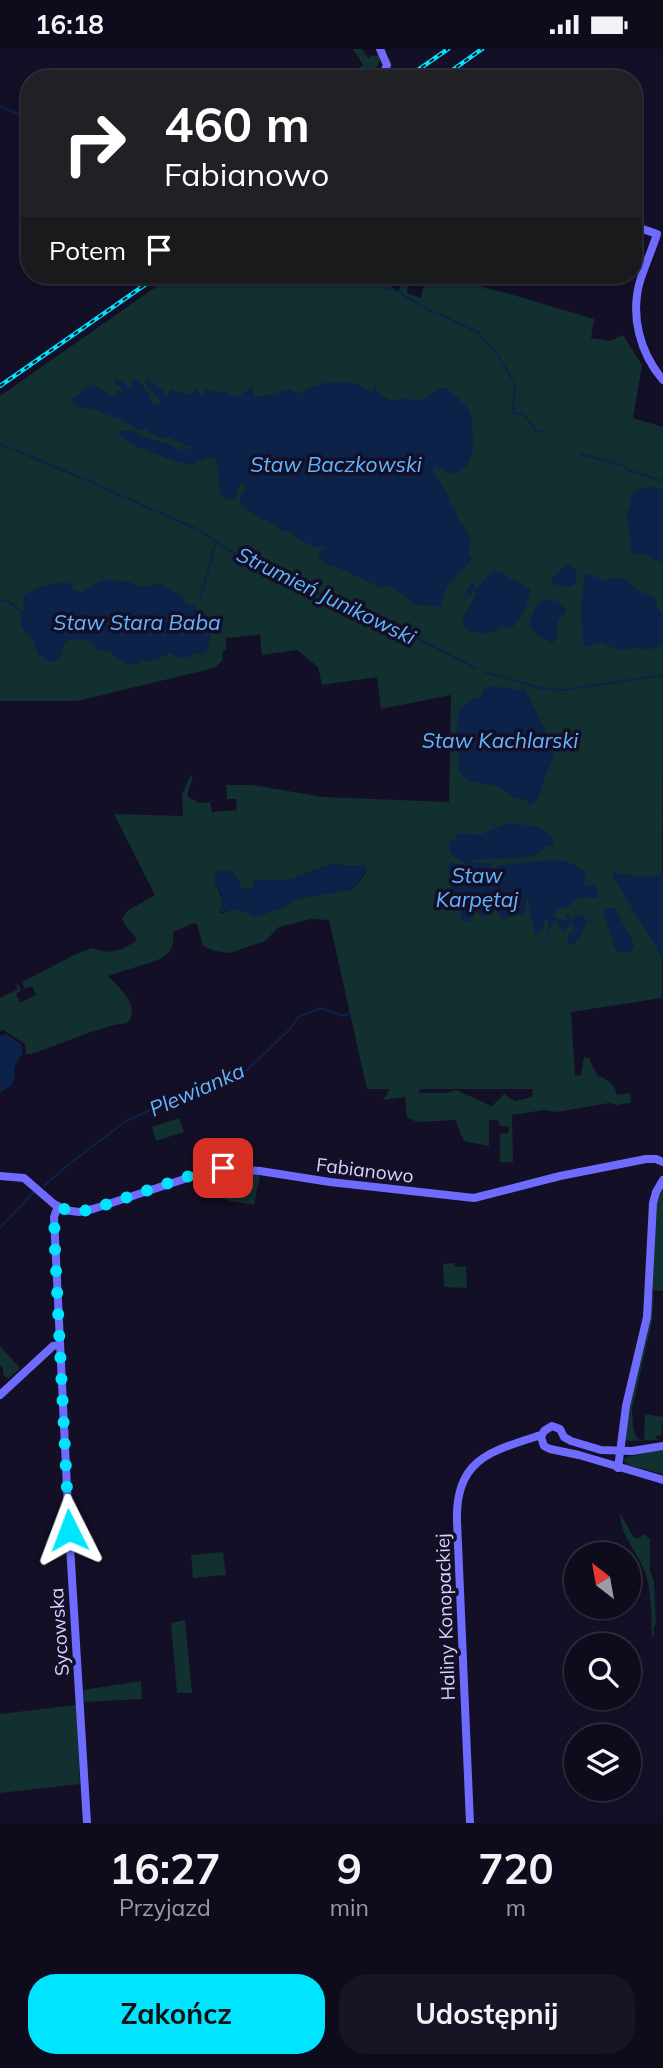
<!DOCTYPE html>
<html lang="pl">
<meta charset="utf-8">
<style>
:root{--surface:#0e0b1c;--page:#171425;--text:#f1f3f6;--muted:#9b9ba3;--line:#2e2b3b;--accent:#00e5ff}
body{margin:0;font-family:Mulish,sans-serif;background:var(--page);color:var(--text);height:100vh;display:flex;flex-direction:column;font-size:26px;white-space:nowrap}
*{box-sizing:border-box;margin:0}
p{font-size:23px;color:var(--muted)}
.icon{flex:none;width:38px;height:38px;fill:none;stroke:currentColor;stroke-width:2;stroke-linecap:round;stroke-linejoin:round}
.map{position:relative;height:1774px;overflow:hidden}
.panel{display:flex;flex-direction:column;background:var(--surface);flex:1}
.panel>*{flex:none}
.hud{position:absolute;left:21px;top:21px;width:621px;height:214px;border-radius:28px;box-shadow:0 2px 5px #0004,0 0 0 2px var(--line);background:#202124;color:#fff;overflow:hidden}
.needle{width:46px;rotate:329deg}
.fabs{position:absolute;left:564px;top:1493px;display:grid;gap:14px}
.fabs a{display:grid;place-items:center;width:77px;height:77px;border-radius:50%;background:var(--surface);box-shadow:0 2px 5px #0004,0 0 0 2px var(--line);font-size:35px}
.pin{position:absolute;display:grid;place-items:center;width:60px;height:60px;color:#fff;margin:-30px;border-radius:14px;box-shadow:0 4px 10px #0006}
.me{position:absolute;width:77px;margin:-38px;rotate:357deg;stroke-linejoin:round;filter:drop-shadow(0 0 5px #0008)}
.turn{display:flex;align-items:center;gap:24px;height:147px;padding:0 28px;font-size:32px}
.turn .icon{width:91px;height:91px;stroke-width:2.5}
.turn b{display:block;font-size:49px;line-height:60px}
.then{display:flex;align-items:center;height:66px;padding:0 28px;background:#0003;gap:14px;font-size:26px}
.eta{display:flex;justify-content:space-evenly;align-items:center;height:119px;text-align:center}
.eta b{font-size:42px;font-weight:700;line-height:49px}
.button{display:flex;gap:14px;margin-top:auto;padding:14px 28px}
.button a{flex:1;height:80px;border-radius:28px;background:var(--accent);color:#111;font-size:28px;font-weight:700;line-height:80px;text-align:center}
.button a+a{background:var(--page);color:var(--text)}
.status{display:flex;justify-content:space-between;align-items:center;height:49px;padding:0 35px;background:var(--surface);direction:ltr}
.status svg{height:19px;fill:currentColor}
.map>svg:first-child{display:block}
.green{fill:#12302f;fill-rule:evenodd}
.water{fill:#0c2248}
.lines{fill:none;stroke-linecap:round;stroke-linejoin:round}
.stream{stroke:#0c2248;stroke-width:2}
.secondary{stroke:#6f6bff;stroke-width:8}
.rail-casing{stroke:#00e5ff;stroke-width:4.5}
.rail{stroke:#130f26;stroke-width:2;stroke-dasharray:5;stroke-linecap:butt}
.route{stroke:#00e5ff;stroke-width:12;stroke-dasharray:0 21.6}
.labels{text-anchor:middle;stroke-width:7;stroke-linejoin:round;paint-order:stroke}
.street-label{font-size:19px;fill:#d9d4ff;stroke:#130f26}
.water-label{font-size:21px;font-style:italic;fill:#62b6ff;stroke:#130f26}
</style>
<div class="status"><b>16:18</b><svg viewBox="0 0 49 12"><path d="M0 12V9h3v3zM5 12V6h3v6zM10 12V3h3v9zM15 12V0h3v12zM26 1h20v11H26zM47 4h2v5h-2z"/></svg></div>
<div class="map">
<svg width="663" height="1774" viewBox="0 0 663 1774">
<rect width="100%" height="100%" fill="#130f26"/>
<g class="green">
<path d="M353 0H362L369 10 371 7 379 6 380 12C372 31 360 30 342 30L363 16Z"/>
<path d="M173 226H393L391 238 399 242 403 226H410L407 244 421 249 426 226H458L457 232 510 245 594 270 591 289 610 292 623 286 642 316 633 369 663 378 662 949 571 963 575 1027 581 1026 584 1008 589 1009 597 1026C608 1031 614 1034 617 1046L630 1044 631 1054 616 1056 609 1054 557 1063 544 1061 512 1066 513 1113H500V1085L508 1084 509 1078 500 1077 498 1071H489V1097L464 1092 455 1071 417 1073 407 1068 405 1048 383 1051 390 1040H367L329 871 311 870 279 878 265 892 230 904 215 902 203 897 197 875 194 874 173 883C176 910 157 911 136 918 126 921 117 924 108 927 119 939 141 956 128 974L114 976 91 983 32 1005H26L25 995 3 981 0 983V949L18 940 16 936 18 935 21 941 16 945 20 954 36 946 32 937 25 940 22 933 76 905 93 899C110 907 121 901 136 892V889L125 876 122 870 127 862 155 846 114 765 183 767 182 745 191 726 193 727 187 747 199 754 210 753 212 763 237 761 236 750H227L226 736H253L323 748 449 753 451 646 381 660 377 628 322 636 318 618 297 601 262 606 260 586 226 589V601L223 602 222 612 214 619 77 652H0V347ZM333 815 354 818 358 816 366 824 355 838 301 849 250 864 239 860H233L222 865 219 863 223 852 215 833 218 822 231 823 236 827 241 839 245 840 252 839 255 831H288ZM420 1040H533L532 1048 515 1052 504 1045 492 1057 456 1041 446 1044H419Z"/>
<polygon points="179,1069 184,1083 156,1092 152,1078"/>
<polygon points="222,1123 260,1126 254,1156 230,1152 213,1145 207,1126"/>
<polygon points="663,1136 663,1242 651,1241 657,1148"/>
<polygon points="454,1214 455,1218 466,1217 467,1239 444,1238 443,1215"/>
<path d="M654 1245 652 1273 632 1360C633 1370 632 1382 638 1390L644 1391 645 1365 663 1368 661 1387H654L659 1391 628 1392 625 1390 627 1370 651 1247Z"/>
<polygon points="0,1297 20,1319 8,1330 3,1325 3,1319 0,1317"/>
<polygon points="663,1400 663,1425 628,1416 623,1411 627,1408"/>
<path d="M620 1464 634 1489H639L643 1485 650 1490V1522L654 1532 656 1576H654V1588H652C651 1568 652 1545 646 1526 639 1504 620 1488 620 1464Z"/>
<polygon points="223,1503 226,1526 193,1529 191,1506"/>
<polygon points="185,1571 192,1644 177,1644 171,1574"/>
<polygon points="141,1632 142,1650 84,1653 83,1641"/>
<polygon points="76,1656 80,1735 0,1744 0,1665"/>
</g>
<g class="water">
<path d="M135 330 148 342 151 353 157 356 160 353V351L147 337 145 331 154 334 168 347 171 340 185 345 193 344 196 339 203 348 204 340 219 344 225 340 227 344 232 347 240 346 252 338 254 339V347H264L292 340 295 344H301C316 333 339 330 358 336 365 338 366 342 373 343L374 336C379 347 394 356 405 349L420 352 439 339H446C459 350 477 362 471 381 477 392 472 420 456 424 450 425 440 420 435 418L432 419 449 449 451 457H455C453 474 478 483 468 504L472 511C460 525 444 534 441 557L438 558 412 555V552L388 536 382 539 337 518 323 514 318 504 327 498H313C305 490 299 495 289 481L282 482C271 470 245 467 239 450L246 438 241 433 235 450 228 451 222 448C217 437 220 422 215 409H205L194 415 176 413 129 394 119 385V382H133L144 388 168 395 189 405 179 397 193 401 196 399 186 397 170 389 158 388 144 380 138 381C127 371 111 368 98 362 89 358 80 360 72 354V349L79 346 82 340 93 335 112 347H116L117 341 124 345 123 341 114 334 115 331H119L131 340 133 338 131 333Z"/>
<polygon points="651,437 663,441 663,515 646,505 636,506 632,503 626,465 631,456 631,446 635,442"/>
<path d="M568 515 577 523 575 535 569 538 551 535V531C558 526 559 519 568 515Z"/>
<path d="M501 522C508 532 522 532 531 541L526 558 513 578 506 579 501 576C493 584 486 589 475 582L470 584 463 575 462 570 477 544 473 541 470 548 468 544 464 551 465 545 472 533H474V539L477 540C483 531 489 522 501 522Z"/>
<polygon points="587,524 604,531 614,529 625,530 639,542 655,548 658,559 663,565 663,596 649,601 634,599 619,601 601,594 594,594 590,598 584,596 581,566 584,527"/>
<path d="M107 530 129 533 138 538 161 535 181 546 184 553 194 557 197 556V575L199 580 204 582 207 579H210C208 589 213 598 204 605L197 604 182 610 169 604C160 609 151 615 141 611L136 616C122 615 117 611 110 600L105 603 96 600 89 592 75 590 66 592 60 608 54 612H49L38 605 34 593 21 578V564L26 560 23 555 24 546C37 538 53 532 69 534L74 541 82 543 99 533Z"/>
<path d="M550 551 558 552 567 561C560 571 554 573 558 587L553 594 536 586 529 576 533 563 540 553Z"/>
<path d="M488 637 525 641C531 652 554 697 553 706 552 715 545 724 543 732 540 742 540 751 530 756L524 750 513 749C503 735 482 735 467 732L459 721 458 703 455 697 459 661 467 653 481 648 483 642Z"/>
<path d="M508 774C523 777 553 774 554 797L545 798C532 816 487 805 468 813L489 814 495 822 497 817 504 815 554 811 568 813 585 822 586 827 584 836H595L598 847 595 849H578L571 856 557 861 554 868 565 872 570 870 565 868 569 865 573 873 575 867 580 865 589 873V874L586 873C585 882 578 894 570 896L567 892 570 884 576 886 573 882V876L570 874 569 878 563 883 557 873 554 871 542 896 549 875 548 871H545L541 883 535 885 527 846 525 864 503 870 494 859 483 868 476 862 469 873H464L448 830 450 826 448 817 451 813 457 816 466 815C457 808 448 809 449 793L456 789 457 784 479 786Z"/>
<path d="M333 815 354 818 364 816 367 821 355 838 351 841 301 849 282 859 257 868 239 860 219 864C220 861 223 855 223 851 222 838 209 837 218 821L231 822 236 827 241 839 245 840 252 839 255 831H288Z"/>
<polygon points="614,823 640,828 663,825 663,910 612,826"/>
<path d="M607 859H615L635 897 632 902C625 905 618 904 613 897L612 889 603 863Z"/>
<polygon points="6,985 21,995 23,1003 14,1019 15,1025 12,1036 0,1044 0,987"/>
</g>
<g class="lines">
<g class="stream">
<polyline points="0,58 30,69"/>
<polyline points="351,226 400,244 425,259 478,283 496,304"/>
<polyline points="498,307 515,334 513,364 517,365 523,364 535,381 542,383"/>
<polyline points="0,395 99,436"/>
<polyline points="581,405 624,417 628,421 663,432"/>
<polyline points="101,438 197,480 244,511 401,581 476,619"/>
<polyline points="0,551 11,554 22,564"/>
<polyline points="200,551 216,492"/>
<polyline points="485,623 544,640 563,641 663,626"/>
<polyline points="171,1059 205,1043"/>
<polyline points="44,1137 69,1115 126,1072 192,1042 207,1042 247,1021 291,979 298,968 321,959 343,967 350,964"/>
<polyline points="0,1179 34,1143"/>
</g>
<g class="secondary">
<polyline points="374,30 384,23 387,16 380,0"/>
<path d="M634 177 657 185C652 201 645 216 640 232 630 267 640 304 663 331"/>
<polyline points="0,1127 24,1129 54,1155 64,1161 79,1163 93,1160 218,1119 260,1122 330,1133 474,1149 560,1127 646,1110 656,1110 663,1113"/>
<polyline points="58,1157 54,1168 69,1481 87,1774"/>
<polyline points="0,1346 53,1297 59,1296"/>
<polyline points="663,1397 632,1402 601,1401 571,1392 564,1388 560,1380 552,1377 544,1382 541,1388 544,1397 550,1400 579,1406 663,1431"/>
<polyline points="618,1419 626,1357 647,1268 653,1154 656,1143 663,1131"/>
<path d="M470 1774 457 1472C455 1409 492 1402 541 1386"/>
</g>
<defs>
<g id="rail">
<polyline points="405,30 448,0"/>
<polyline points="440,30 482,0"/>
<polyline points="0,337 159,226"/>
</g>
</defs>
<use href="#rail" class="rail-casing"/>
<use href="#rail" class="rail"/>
</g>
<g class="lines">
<polyline class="route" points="69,1481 54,1180 64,1160 79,1163 93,1160 204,1122 223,1119"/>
</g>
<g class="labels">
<g class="street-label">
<text transform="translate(365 1121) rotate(7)" y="7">Fabianowo</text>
<text transform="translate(445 1568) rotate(-92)" y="7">Haliny Konopackiej</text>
<text transform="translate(59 1583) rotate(-94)" y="7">Sycowska</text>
</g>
<g class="water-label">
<text x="336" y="423">Staw Baczkowski</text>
<text transform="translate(326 547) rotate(26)" y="7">Strumień Junikowski</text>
<text x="137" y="581">Staw Stara Baba</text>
<text x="500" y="699">Staw Kachlarski</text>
<text x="477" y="834">Staw<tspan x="477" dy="24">Karpętaj</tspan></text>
<text transform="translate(197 1041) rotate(-24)" y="7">Plewianka</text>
</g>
</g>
</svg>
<div class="fabs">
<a><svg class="needle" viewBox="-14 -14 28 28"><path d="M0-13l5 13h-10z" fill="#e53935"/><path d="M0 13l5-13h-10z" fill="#9b9ba3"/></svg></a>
<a><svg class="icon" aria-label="search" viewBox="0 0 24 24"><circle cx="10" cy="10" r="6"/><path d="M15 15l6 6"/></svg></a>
<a><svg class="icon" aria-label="layers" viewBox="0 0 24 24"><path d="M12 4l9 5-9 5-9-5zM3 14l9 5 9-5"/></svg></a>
</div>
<div class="pin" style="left:223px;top:1119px;background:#d93025"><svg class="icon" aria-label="arrive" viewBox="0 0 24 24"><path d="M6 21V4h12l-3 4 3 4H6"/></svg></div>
<svg class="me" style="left:69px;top:1481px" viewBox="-20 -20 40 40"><path d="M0-17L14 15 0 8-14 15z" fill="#00e5ff" stroke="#fff" stroke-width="4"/></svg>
<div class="hud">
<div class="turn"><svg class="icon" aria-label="right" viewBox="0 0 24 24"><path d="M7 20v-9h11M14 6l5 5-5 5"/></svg><div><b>460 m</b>Fabianowo</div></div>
<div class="then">Potem<svg class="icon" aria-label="arrive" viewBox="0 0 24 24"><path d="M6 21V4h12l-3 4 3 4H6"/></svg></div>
</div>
</div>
<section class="panel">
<div class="eta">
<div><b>16:27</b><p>Przyjazd</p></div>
<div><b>9</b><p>min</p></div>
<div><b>720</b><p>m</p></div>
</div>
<div class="button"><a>Zakończ</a><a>Udostępnij</a></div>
</section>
